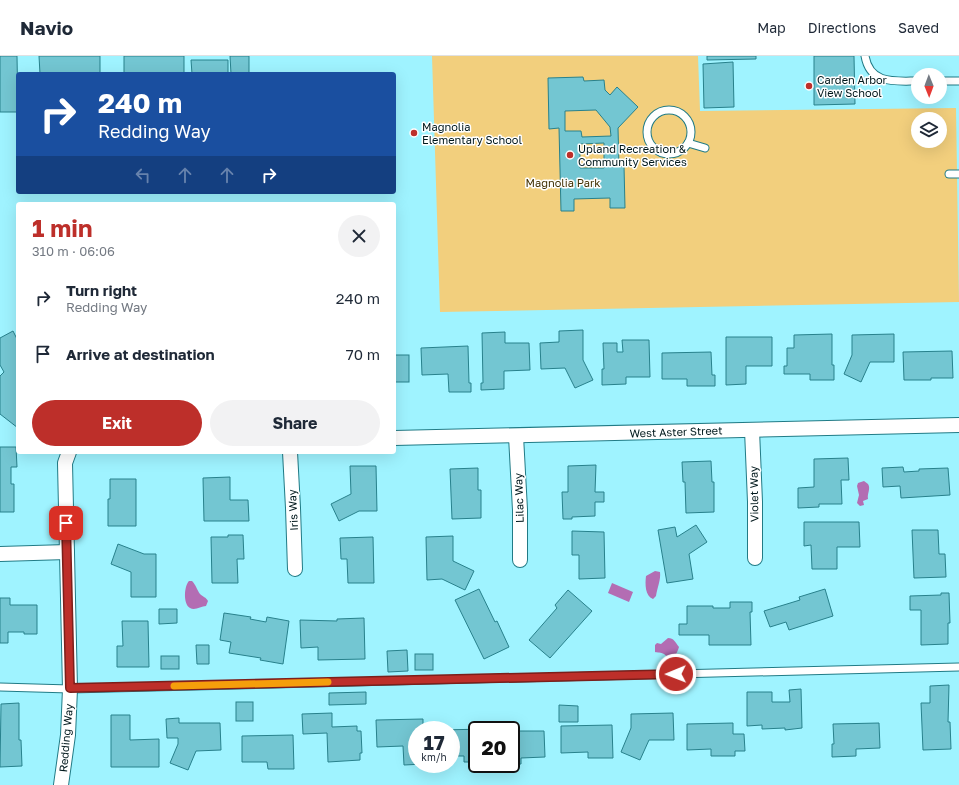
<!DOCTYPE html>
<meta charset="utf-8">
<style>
:root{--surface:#fff;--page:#f2f2f3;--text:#1f2937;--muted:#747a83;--line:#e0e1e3;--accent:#bd2f2a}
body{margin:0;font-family:"Golos Text",sans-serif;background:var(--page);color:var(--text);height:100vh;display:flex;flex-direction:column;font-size:15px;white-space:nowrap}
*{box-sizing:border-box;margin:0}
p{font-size:13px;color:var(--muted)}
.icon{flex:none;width:22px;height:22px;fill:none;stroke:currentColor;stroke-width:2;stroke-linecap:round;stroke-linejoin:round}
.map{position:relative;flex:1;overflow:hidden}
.drawer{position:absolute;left:16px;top:146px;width:380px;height:252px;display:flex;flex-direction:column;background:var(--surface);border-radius:4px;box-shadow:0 4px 16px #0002}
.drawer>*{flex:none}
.banner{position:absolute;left:16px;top:16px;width:380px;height:122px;border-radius:4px;box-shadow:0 4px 16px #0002;background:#1a4fa0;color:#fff;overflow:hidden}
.needle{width:26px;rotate:179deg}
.tools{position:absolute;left:911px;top:12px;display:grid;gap:8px}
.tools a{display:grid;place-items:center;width:36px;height:36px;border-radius:50%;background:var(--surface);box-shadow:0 4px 16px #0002;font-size:20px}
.speed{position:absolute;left:408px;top:665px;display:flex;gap:8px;font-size:20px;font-weight:700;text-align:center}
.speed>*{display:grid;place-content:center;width:52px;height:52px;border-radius:50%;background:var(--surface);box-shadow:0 4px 16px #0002;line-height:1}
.speed small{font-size:10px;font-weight:400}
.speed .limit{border:2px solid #111;border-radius:6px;background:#fff;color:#111}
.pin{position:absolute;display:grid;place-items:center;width:34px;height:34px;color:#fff;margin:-17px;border-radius:8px;box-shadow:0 2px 6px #0006}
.me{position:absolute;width:44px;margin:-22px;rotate:269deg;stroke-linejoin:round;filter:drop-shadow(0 0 3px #0008)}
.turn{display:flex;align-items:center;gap:14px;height:84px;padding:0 16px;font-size:18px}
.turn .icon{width:52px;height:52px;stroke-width:2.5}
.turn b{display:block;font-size:28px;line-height:34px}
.lanes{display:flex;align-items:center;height:38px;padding:0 16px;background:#0003;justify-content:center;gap:20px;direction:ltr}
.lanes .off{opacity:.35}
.round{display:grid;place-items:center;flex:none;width:42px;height:42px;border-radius:21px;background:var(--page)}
.overview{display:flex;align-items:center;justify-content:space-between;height:68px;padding:0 16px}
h1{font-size:24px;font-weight:700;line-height:30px;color:var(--accent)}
.primary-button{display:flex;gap:8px;margin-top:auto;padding:8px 16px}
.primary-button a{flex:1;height:46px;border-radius:24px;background:var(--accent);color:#fff;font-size:16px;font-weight:700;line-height:46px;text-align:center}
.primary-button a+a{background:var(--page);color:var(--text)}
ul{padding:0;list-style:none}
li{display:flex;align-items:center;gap:12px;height:56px;padding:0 16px}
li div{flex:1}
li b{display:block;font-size:15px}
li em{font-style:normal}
header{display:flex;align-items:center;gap:24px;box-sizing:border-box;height:56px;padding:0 20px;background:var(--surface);border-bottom:1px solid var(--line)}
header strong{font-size:19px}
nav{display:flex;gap:22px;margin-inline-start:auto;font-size:14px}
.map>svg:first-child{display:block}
.green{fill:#f2cf7d;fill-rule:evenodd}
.water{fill:#b36db3}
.building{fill:#73c6d2;stroke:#28818c;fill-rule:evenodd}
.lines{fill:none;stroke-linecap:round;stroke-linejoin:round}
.service-casing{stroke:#217b86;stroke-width:9}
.minor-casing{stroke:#217b86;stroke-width:16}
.service{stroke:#fff;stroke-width:7}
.minor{stroke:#fff;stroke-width:14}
.route-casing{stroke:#7b1f1b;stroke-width:10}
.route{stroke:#bd2f2a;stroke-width:7}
.slow{stroke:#f59e0b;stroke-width:7}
.poi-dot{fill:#bd2f2a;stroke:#fff;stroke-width:1.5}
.labels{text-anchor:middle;stroke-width:3;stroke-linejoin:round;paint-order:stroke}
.poi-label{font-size:11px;fill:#00181c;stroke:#fff;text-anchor:start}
.park-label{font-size:11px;fill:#433205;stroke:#fff}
.street-label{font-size:11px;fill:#00181c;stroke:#fff}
</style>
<header>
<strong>Navio</strong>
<nav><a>Map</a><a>Directions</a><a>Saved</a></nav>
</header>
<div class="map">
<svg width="959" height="729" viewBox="0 0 959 729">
<rect width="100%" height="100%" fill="#9ff3ff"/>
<path class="green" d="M432 0H698L700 55 956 52 959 246 440 256ZM918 63H940V85H918Z"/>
<g class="water">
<path d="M864 425 868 428C871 433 867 437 868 443L863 445 864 449 860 450 857 447 859 439 857 430 858 427Z"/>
<path d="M655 515 660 516C661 524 657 532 656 540L653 543C645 540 645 528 646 520Z"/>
<path d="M189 525H192C196 529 197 534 200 538 203 541 206 541 208 545L206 550C201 550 195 555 190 552 183 548 184 530 189 525Z"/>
<polygon points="612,527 633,536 629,546 608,537"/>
<path d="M668 582C674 582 675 586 679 591 676 600 673 606 664 598 661 596 657 597 655 596V589L657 587 661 588Z"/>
</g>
<g class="building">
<polygon points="0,0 17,0 18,56 0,56"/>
<polygon points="39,0 100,0 100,18 40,18"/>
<rect x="124" y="0" width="60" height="18"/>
<polygon points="230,0 249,0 249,18 231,18"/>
<polygon points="707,0 756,0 756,3 707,4"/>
<polygon points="814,0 854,0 855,48 814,49"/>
<polygon points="191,4 228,4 228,18 192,18"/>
<polygon points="733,6 734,51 704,52 703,8"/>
<path d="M583 21 584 25 604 24 605 34 610 39 617 31 638 51 618 72 619 111 624 110 625 152H610V142L574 143V155H561L559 72 549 73 548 22ZM596 54 610 71 611 80 582 81 581 75H565V55ZM604 87V112H580V88Z"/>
<polygon points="583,274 583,304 593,324 575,332 565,312 541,313 540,287 559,286 559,275"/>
<polygon points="13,275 18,285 18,372 0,358 0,320 4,316 0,309 0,282"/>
<polygon points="505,276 505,287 529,287 530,314 504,315 504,333 481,334 481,327 483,327 482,277"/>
<polygon points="832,278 832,309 834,309 834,324 810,324 810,318 784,318 784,310 787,310 787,292 794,292 794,279"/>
<polygon points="894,278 894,306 870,306 861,326 844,318 852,299 852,279"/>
<polygon points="726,281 772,281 772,310 746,310 746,328 726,329"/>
<polygon points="622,284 649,284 650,321 626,321 626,328 602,329 602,313 604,313 603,287 617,287 617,296 623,296"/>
<polygon points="468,290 469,327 471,327 471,336 449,336 448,318 422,319 421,292"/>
<polygon points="952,295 953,322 931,322 931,324 904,324 903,296"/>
<polygon points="711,296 712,319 715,319 715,330 687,330 687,323 662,323 662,297"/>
<rect x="394" y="299" width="15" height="27"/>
<polygon points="0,391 16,391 17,411 11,411 11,428 14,428 14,456 0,456"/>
<polygon points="848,402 849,424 841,424 842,448 819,448 819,451 798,452 798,432 814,431 814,403"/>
<polygon points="711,405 712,426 714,426 714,456 686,457 685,426 683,426 682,406"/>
<polygon points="596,409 595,436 604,436 604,446 595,446 595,460 572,461 572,463 563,463 562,436 568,436 568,410"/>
<polygon points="350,410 376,410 377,455 359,455 339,465 331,448 351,438"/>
<polygon points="903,411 904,416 919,415 919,413 948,412 950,439 901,442 900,430 883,431 882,412"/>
<polygon points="478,412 478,434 481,434 481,462 452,463 450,413"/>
<polygon points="230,421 230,444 248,444 249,465 204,465 203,422"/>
<polygon points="110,423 136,423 136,470 108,470 108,443 110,443"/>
<polygon points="804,466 859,466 860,491 837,491 837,513 812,513 811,489 804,490"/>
<polygon points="696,469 707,486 689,498 693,523 667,527 658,474 675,471 677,481"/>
<polygon points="912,474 938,474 939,498 945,498 946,521 914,522"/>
<polygon points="572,475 604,476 605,522 579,523 579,499 572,499"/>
<polygon points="228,479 243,479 244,503 237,503 238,527 212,527 211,481 228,481"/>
<polygon points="453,480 453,505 474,515 465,534 442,523 427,524 426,481"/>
<polygon points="373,481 374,527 348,527 347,503 341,503 340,482"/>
<polygon points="118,488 144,498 156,498 156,541 131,541 131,516 111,508"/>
<polygon points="479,533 495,566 497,565 509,591 484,603 455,544"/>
<polygon points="825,533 833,560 789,574 786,566 770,571 764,555 800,544 799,541"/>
<polygon points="568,534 592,555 550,602 529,584 557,552 555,549"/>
<polygon points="941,537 949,537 950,567 948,567 948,588 921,589 921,554 910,554 910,540 941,539"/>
<polygon points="0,542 10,542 10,549 37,549 37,578 24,578 24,576 8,576 8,587 0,587"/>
<polygon points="730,546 752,546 752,556 750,556 751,589 709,589 709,579 679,579 679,568 687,568 687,550 713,550 713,552 730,552"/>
<polygon points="159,553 177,553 177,567 159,568"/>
<polygon points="224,557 251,561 250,563 266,566 267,561 289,565 283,608 260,604 261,602 229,597 231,586 220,584"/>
<polygon points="364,562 365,603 318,604 318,591 301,592 300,564 337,565 337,563"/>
<polygon points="122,565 148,565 149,611 117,611 117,590 123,590"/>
<polygon points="196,589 209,589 209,608 197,608"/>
<polygon points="407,594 408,615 388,616 387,595"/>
<rect x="415" y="598" width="18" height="16"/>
<rect x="161" y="600" width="18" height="13"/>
<polygon points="949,629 948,666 950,666 951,693 923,694 921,647 930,647 930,630"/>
<polygon points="801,633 802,672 785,674 785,672 762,673 762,669 747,670 747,636 772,636 772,646 790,646 789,634"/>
<polygon points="366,636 366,648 329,649 329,637"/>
<rect x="236" y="646" width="17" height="19"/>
<polygon points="19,647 19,684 21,684 22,710 0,711 1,648"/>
<polygon points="559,649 578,650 578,666 559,666"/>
<polygon points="332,657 332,671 357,670 357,675 361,675 362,697 360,697 360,704 328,706 327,677 303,678 302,658"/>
<polygon points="673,657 674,684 649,684 640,704 621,696 631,672 631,658"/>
<polygon points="111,659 130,659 130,684 159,683 159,711 111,711"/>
<polygon points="179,662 179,667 220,667 221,694 196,695 188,714 170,707 178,688 178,682 167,682 166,663"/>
<polygon points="423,663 423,674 417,674 417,708 424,708 404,709 403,690 377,691 376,664"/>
<polygon points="733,667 733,678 744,678 745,695 735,695 735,700 711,700 711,693 687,694 687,668"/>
<polygon points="879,667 880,692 856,693 856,700 832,701 832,688 834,688 833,668"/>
<polygon points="612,669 613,702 588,702 588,696 561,697 561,670"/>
<polygon points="486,673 477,674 477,706 464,706 464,700 451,700 451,674 440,674"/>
<polygon points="511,675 544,675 545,701 521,702 521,708 496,709 511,708"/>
<polygon points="293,679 294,713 268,713 267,706 242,706 242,680"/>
</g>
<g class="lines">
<defs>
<g id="service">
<path d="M865 0C870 29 895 25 918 25"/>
<polyline points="940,25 959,25"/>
<circle cx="669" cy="76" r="22"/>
<polyline points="688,87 705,92"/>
<polyline points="949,118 959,118"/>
<polyline points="0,631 70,633 959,611"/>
</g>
<g id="minor">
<polyline points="752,374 755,446 755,502"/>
<polyline points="516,380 520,454 520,504"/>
<polyline points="394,382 959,369"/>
<polyline points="290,396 293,452 295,513"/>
<polyline points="0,498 67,496"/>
<polyline points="61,729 68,679 70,633 65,407 69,396"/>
</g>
</defs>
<use href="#service" class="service-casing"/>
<use href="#minor" class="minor-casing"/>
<use href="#service" class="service"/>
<use href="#minor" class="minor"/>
</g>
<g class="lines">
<defs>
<polyline id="route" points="66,467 70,632 676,618"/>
</defs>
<use href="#route" class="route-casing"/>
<use href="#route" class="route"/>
<polyline class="slow" points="174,630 328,626"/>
</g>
<g class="poi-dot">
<circle cx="809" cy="30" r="4"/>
<circle cx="414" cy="77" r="4"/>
<circle cx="570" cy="99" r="4"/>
</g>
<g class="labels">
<g class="poi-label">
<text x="817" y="28">Carden Arbor<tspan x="817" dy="13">View School</tspan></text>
<text x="422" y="75">Magnolia<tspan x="422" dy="13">Elementary School</tspan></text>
<text x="578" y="97">Upland Recreation &amp;<tspan x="578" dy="13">Community Services</tspan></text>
</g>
<g class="park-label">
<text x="563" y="131">Magnolia Park</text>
</g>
<g class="street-label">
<text transform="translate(676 376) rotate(-2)" y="4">West Aster Street</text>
<text transform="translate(754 438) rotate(-91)" y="4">Violet Way</text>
<text transform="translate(519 442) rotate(-92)" y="4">Lilac Way</text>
<text transform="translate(293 454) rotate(-93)" y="4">Iris Way</text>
<text transform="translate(66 682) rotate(-85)" y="4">Redding Way</text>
</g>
</g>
</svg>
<div class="tools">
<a><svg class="needle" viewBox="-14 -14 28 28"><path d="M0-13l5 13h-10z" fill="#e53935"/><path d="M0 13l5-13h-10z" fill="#747a83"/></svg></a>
<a><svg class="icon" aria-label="layers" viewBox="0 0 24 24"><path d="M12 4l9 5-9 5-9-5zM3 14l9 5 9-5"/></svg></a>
</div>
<div class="speed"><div>17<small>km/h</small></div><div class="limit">20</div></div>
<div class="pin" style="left:66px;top:467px;background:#d93025"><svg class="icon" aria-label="arrive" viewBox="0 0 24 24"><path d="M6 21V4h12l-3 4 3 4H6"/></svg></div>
<svg class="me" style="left:676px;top:618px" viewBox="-20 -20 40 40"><circle r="17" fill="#bd2f2a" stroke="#fff" stroke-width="3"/><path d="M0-11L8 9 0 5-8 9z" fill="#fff"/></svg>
<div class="banner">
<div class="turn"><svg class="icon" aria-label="right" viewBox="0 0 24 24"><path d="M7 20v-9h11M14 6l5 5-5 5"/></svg><div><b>240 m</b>Redding Way</div></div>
<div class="lanes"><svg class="icon off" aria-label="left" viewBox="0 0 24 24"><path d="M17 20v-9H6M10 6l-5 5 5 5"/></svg><svg class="icon off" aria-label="ahead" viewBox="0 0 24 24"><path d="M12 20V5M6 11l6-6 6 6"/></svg><svg class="icon off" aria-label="ahead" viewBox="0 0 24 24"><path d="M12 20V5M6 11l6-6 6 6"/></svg><svg class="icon" aria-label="right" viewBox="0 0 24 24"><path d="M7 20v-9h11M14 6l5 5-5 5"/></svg></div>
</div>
<section class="drawer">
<div class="overview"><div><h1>1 min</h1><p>310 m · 06:06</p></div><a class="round"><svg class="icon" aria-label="close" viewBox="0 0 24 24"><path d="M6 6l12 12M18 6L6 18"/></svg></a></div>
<ul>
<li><svg class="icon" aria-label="right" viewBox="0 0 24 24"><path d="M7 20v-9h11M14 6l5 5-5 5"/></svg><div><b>Turn right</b><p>Redding Way</p></div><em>240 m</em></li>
<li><svg class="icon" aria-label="arrive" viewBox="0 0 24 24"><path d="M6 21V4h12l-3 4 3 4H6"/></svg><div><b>Arrive at destination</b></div><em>70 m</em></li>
</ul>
<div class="primary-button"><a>Exit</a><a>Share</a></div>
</section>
</div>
